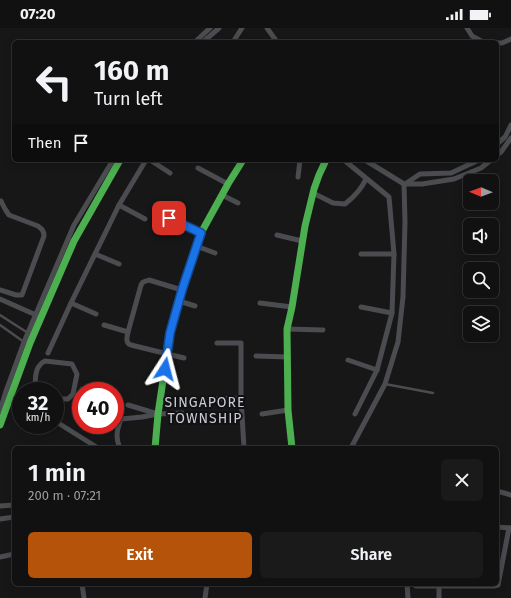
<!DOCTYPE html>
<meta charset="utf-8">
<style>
:root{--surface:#111;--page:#1a1a1a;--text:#f1f3f6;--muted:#9c9d9f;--line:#303131;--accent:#b45309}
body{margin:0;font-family:"Fira Sans",sans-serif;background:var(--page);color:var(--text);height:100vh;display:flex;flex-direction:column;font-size:15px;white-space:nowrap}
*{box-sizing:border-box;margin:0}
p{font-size:13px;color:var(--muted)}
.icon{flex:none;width:22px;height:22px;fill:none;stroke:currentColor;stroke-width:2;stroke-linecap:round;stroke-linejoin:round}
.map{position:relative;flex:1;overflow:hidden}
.side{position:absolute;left:12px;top:418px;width:487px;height:140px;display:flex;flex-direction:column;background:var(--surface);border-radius:6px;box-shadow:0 2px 10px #0003,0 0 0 1px var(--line)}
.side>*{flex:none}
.hud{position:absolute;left:12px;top:12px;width:487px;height:122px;border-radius:6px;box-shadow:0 2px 10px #0003,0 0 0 1px var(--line);background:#111;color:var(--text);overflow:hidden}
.needle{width:26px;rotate:271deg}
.controls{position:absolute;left:463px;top:146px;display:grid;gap:8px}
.controls a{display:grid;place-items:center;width:36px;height:36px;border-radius:6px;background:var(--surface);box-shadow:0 2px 10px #0003,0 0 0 1px var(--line);font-size:20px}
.speed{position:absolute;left:12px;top:354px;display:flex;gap:8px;font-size:20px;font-weight:700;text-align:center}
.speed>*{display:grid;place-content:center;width:52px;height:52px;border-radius:50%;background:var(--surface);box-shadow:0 2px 10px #0003,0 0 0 1px var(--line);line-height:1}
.speed small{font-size:10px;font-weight:400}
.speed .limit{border:6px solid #d22;background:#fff;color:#111}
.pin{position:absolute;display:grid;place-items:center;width:34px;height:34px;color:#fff;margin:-17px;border-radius:8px;box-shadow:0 2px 6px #0006}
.me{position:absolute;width:44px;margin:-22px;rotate:9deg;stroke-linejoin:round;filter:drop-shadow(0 0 3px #0008)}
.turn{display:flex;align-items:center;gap:14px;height:84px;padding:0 16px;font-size:18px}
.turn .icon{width:52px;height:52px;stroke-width:2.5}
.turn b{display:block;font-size:28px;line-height:34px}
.then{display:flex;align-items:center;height:38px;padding:0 16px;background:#0003;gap:8px;font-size:15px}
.round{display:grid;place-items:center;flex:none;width:42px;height:42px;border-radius:6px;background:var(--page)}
.head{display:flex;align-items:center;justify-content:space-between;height:68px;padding:0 16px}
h1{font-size:24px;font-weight:600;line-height:30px}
.button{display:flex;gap:8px;margin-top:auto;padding:8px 16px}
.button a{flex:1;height:46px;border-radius:6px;background:var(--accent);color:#fff;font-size:16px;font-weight:600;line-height:46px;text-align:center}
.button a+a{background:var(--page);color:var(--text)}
.status{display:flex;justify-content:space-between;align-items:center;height:28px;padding:0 20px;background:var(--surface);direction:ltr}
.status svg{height:11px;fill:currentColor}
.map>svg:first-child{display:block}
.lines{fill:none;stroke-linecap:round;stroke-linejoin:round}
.lane{stroke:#4b4c50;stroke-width:2.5}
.street{stroke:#4b4c50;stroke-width:5}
.fast{stroke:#4caf50;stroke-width:7}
.route-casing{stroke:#114b97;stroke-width:10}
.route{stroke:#1a73e8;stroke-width:7}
.labels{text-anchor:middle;stroke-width:4;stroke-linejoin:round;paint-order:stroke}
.quarter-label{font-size:14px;letter-spacing:1px;fill:#c9ccd4;stroke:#111113}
</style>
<div class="status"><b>07:20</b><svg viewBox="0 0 49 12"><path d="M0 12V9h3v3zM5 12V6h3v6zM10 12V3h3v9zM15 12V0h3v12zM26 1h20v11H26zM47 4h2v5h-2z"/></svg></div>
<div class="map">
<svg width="511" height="570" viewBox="0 0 511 570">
<rect width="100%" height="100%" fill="#171717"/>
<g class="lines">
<g class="lane">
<polyline points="0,287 28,305"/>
<polyline points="0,297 24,314"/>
<polyline points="385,356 433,365"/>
</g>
<g class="street">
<polyline points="267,0 277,14"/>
<polyline points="467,0 472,8 483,14"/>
<polyline points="195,14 210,0"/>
<polyline points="203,14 219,0"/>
<polyline points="233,14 242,0"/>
<polyline points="497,15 502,15 511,11"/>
<polyline points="497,116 505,109 511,97"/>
<polyline points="497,127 501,124 511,110"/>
<polyline points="150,132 170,145"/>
<polyline points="344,132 389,169 394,226 392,285 377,342 355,386"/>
<polyline points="365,132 404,156 422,156 454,151 481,140 491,132"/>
<polyline points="198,140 228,156"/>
<polyline points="298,149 300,132"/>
<polyline points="405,156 420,146 451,145 479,132"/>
<path d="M313 165 333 175 345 176C354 169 361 162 366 151"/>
<polyline points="222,167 238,175"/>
<path d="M0 173H1L5 181 9 187 38 198C42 201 44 203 44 208L22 267H16L0 262"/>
<polyline points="119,177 145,191"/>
<polyline points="169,190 201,205"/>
<polyline points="277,207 302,213"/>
<polyline points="196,218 215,225"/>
<polyline points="95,226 119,236"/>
<polyline points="361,226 394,226"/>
<polyline points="0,271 36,287"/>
<polyline points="179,273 195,278"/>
<polyline points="71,275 96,286"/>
<polyline points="260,275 292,279"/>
<polyline points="361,279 392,285"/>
<path d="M104 297 128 304C127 309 125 315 131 317L184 330"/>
<polyline points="287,301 323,302"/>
<polyline points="128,304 141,257 143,254 149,252 182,262"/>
<polyline points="217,315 241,315 241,370 244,420"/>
<polyline points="48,325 71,275 119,177 146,132"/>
<polyline points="256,328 288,329"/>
<polyline points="348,332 377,342"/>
<path d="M37 363C34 356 35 342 40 337 41 335 43 334 45 333L72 336 77 346 73 366 68 371H55"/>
<polyline points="10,366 21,372"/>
<polyline points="217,371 241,370"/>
<polyline points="115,373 117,381 115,389"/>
<polyline points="128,377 158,386 182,385"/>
<polyline points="0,383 6,363 24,314 74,197 113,132"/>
<polyline points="262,386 288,382"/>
<polyline points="55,393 98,420"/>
<path d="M81 395C73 383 76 373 82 361L102 363"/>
<polyline points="84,400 97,401 109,399 111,397"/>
<path d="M120 420C115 409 117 402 121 391L142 389 158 386"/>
<polyline points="350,420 352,418 385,356 398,314 403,269 405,194 404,156"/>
<polyline points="497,463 511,467"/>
<polyline points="0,478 14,477"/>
<polyline points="0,491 14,489"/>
<polyline points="497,499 511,500"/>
<polyline points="0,529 14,526"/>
<polyline points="82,556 84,570"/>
<polyline points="407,556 408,570"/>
<polyline points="416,558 494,558 498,557 509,500"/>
<polyline points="205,570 207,556"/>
<polyline points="439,570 439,558"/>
</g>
<g class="fast">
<polyline points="0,397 30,315 74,213 120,132"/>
<polyline points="155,420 158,386 170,305 182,262 201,205 228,156 243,132"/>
<polyline points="292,420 288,382 287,301 292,279 305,198 314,161 319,147 326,132"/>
</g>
</g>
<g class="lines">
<defs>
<polyline id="route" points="165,341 170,305 182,262 201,205 169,190"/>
</defs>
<use href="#route" class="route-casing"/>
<use href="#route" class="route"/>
</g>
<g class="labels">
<g class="quarter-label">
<text x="205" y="379">SINGAPORE<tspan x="205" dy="16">TOWNSHIP</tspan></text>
</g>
</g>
</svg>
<div class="controls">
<a><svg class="needle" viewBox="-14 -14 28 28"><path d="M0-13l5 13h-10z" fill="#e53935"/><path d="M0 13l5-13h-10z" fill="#9c9d9f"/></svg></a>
<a><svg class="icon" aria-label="sound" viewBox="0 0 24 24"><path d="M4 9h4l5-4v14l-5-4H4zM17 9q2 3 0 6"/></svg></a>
<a><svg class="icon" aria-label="search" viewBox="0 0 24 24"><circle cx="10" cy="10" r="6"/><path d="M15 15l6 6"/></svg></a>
<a><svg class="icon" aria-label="layers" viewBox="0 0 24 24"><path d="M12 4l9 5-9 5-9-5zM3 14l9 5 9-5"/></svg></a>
</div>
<div class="speed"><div>32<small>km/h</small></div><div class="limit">40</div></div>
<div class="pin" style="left:169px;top:190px;background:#d93025"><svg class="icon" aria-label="arrive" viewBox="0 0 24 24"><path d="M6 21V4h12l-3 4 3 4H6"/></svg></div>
<svg class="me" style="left:165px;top:341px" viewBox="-20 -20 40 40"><path d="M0-17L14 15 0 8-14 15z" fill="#1a73e8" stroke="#fff" stroke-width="4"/></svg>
<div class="hud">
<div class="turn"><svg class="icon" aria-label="left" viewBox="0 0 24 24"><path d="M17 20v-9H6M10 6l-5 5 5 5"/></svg><div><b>160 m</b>Turn left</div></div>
<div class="then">Then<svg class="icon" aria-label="arrive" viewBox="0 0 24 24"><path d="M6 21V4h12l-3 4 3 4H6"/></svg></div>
</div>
<section class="side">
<div class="head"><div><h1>1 min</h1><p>200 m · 07:21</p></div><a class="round"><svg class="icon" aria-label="close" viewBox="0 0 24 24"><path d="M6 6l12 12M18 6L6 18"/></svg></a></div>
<div class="button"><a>Exit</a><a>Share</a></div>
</section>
</div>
